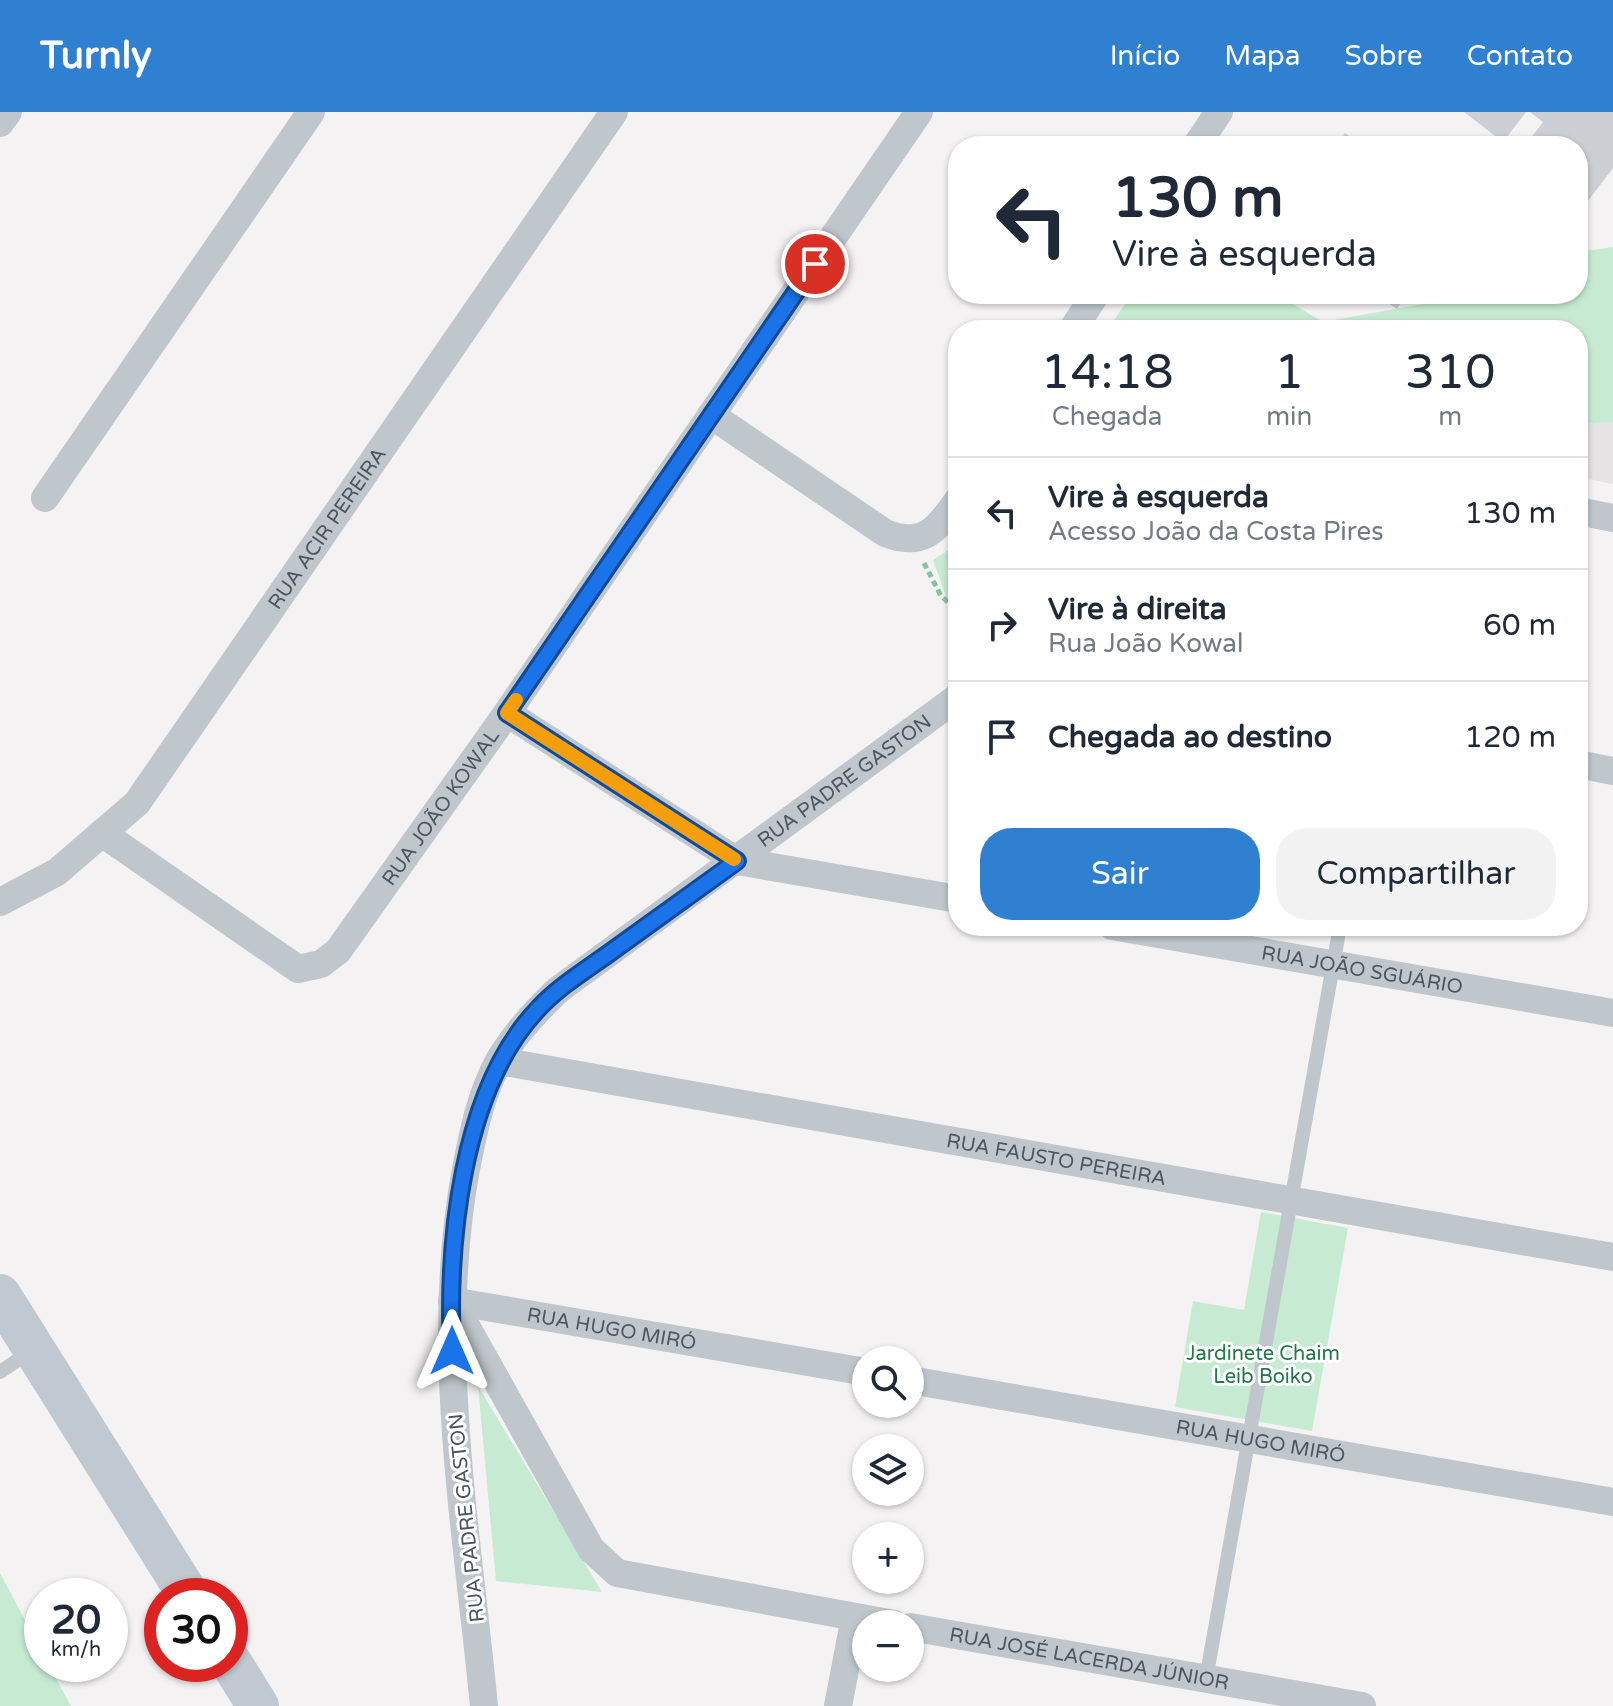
<!DOCTYPE html>
<html lang="pt">
<meta charset="utf-8">
<style>
:root{--surface:#fff;--page:#f2f2f3;--text:#1f2937;--muted:#747a83;--line:#e0e1e3;--accent:#2f80d1}
body{margin:0;font-family:"Varela Round",sans-serif;background:var(--page);color:var(--text);height:100vh;display:flex;flex-direction:column;font-size:30px;white-space:nowrap}
*{box-sizing:border-box;margin:0}
p{font-size:26px;color:var(--muted)}
.icon{flex:none;width:44px;height:44px;fill:none;stroke:currentColor;stroke-width:2;stroke-linecap:round;stroke-linejoin:round}
.map{position:relative;flex:1;overflow:hidden}
.details{position:absolute;left:948px;top:208px;width:640px;height:616px;display:flex;flex-direction:column;background:var(--surface);border-radius:32px;box-shadow:0 2px 6px #0004}
.details>*{flex:none}
.top-card{position:absolute;left:948px;top:24px;width:640px;height:168px;border-radius:32px;box-shadow:0 2px 6px #0004;background:#fff;color:var(--text);overflow:hidden}
.tools{position:absolute;left:852px;top:1234px;display:grid;gap:16px}
.tools a{display:grid;place-items:center;width:72px;height:72px;border-radius:50%;background:var(--surface);box-shadow:0 2px 6px #0004;font-size:40px}
.speed{position:absolute;left:24px;top:1466px;display:flex;gap:16px;font-size:40px;font-weight:700;text-align:center}
.speed>*{display:grid;place-content:center;width:104px;height:104px;border-radius:50%;background:var(--surface);box-shadow:0 2px 6px #0004;line-height:1}
.speed small{font-size:20px;font-weight:400}
.speed .limit{border:12px solid #d22;background:#fff;color:#111}
.pin{position:absolute;display:grid;place-items:center;width:68px;height:68px;color:#fff;margin:-34px;border:4px solid #fff;border-radius:50%;box-shadow:0 2px 8px #0007}
.me{position:absolute;width:88px;margin:-44px;rotate:0deg;stroke-linejoin:round;filter:drop-shadow(0 0 6px #0008)}
.turn{display:flex;align-items:center;gap:28px;height:168px;padding:0 32px;font-size:36px}
.turn .icon{width:104px;height:104px;stroke-width:2.5}
.turn b{display:block;font-size:56px;line-height:68px}
.eta{display:flex;justify-content:space-evenly;align-items:center;height:136px;text-align:center}
.eta b{font-size:48px;font-weight:600;line-height:56px}
.button{display:flex;gap:16px;margin-top:auto;padding:16px 32px}
.button a{flex:1;height:92px;border-radius:32px;background:var(--accent);color:#fff;font-size:32px;font-weight:600;line-height:92px;text-align:center}
.button a+a{background:var(--page);color:var(--text)}
ul{padding:0;list-style:none}
li{display:flex;align-items:center;gap:24px;height:112px;padding:0 32px;border-top:2px solid var(--line)}
li div{flex:1}
li b{display:block;font-size:30px}
li em{font-style:normal}
header{display:flex;align-items:center;gap:48px;box-sizing:border-box;height:112px;padding:0 40px;background:var(--accent);color:#fff}
header strong{font-size:38px}
nav{display:flex;gap:44px;margin-inline-start:auto;font-size:28px}
.map>svg:first-child{display:block}
.education{fill:#e5e3e3}
.green{fill:#c7ebd2}
.building{fill:#cccfd3}
.lines{fill:none;stroke-linecap:round;stroke-linejoin:round}
.path{stroke:#82c6a0;stroke-width:5;stroke-dasharray:6 4;stroke-linecap:butt}
.lane{stroke:#bfc7cc;stroke-width:14}
.street{stroke:#bfc7cc;stroke-width:28}
.secondary{stroke:#c0c9d1;stroke-width:42}
.route-casing{stroke:#114b97;stroke-width:20}
.route{stroke:#1a73e8;stroke-width:14}
.slow{stroke:#f59e0b;stroke-width:14}
.labels{text-anchor:middle;stroke-width:6;stroke-linejoin:round;paint-order:stroke}
.street-label{font-size:20px;fill:#4c565d;stroke:#fff}
.park-label{font-size:20px;fill:#237848;stroke:#fff}
</style>
<header>
<strong>Turnly</strong>
<nav><a>Início</a><a>Mapa</a><a>Sobre</a><a>Contato</a></nav>
</header>
<div class="map">
<svg width="1613" height="1594" viewBox="0 0 1613 1594">
<rect width="100%" height="100%" fill="#f4f2f2"/>
<polygon class="education" points="1613,310 1613,372 1578,365 1578,312"/>
<g class="green">
<polygon points="1613,135 1613,310 1578,312 1578,218 1107,218 1132,182 1276,182 1323,210 1434,190 1439,182 1578,182 1578,140"/>
<polygon points="958,432 958,518 933,448"/>
<polygon points="1261,1100 1348,1116 1312,1319 1175,1295 1193,1189 1244,1198"/>
<polygon points="478,1274 602,1480 496,1469"/>
<polygon points="0,1461 42,1540 42,1552 48,1552 71,1594 0,1594"/>
</g>
<g class="building">
<polygon points="1464,0 1526,0 1503,30"/>
<polygon points="1530,0 1613,0 1613,56 1578,102 1578,34 1525,34 1543,10"/>
<polygon points="1345,21 1363,34 1337,34"/>
<polygon points="1375,182 1407,182 1397,197"/>
</g>
<g class="lines">
<polyline class="path" points="924,451 941,484 958,499"/>
<g class="lane">
<polyline points="0,1260 30,1240"/>
<polyline points="1206,1567 1340,814"/>
</g>
<g class="street">
<polyline points="0,11 8,0"/>
<polyline points="1196,34 1219,0"/>
<polyline points="1072,218 1096,182"/>
<path d="M711 303 885 421C923 436 937 418 958 388"/>
<polyline points="45,386 311,0"/>
<polyline points="1578,399 1613,406"/>
<polyline points="507,601 737,749 958,787"/>
<polyline points="1578,652 1613,659"/>
<path id="s1" d="M102 721 298 857 321 852 338 839 507 601 919 0"/>
<path id="s2" d="M0 790 57 760 137 691 614 0"/>
<path id="s3" d="M1112 814 1613 901"/>
<path id="s4" d="M499 949 1613 1145"/>
<polyline points="452,1189 591,1437 617,1461 894,1512"/>
<path id="s5" d="M452 1189 866 1260"/>
<path id="s6" d="M910 1268 1613 1390"/>
<path id="s7" d="M910 1515 1362 1594"/>
<path id="s8" d="M484 1594C467 1417 433 1234 466 1057 473 1021 481 980 500 947 515 921 536 899 558 878L958 585"/>
<polyline points="838,1594 855,1505"/>
</g>
<g class="secondary">
<polyline points="0,1183 189,1484"/>
<polyline points="230,1549 258,1594"/>
</g>
</g>
<g class="lines">
<defs>
<path id="route" d="M452 1239C447 1132 461 979 537 898 557 876 584 859 608 842 651 811 694 780 737 749L507 601 815 152"/>
</defs>
<use href="#route" class="route-casing"/>
<use href="#route" class="route"/>
<polyline class="slow" points="516,588 507,601 734,747"/>
</g>
<g class="labels">
<g class="street-label">
<text dy="7" stroke="none"><textPath href="#s2" startOffset="504">RUA ACIR PEREIRA</textPath></text>
<text dy="7" stroke="none"><textPath href="#s8" startOffset="1100">RUA PADRE GASTON</textPath></text>
<text dy="7" stroke="none"><textPath href="#s1" startOffset="460">RUA JOÃO KOWAL</textPath></text>
<text dy="7" stroke="none"><textPath href="#s3" startOffset="254">RUA JOÃO SGUÁRIO</textPath></text>
<text dy="7" stroke="none"><textPath href="#s4" startOffset="566">RUA FAUSTO PEREIRA</textPath></text>
<text dy="7" stroke="none"><textPath href="#s5" startOffset="162">RUA HUGO MIRÓ</textPath></text>
<text dy="7" stroke="none"><textPath href="#s6" startOffset="356">RUA HUGO MIRÓ</textPath></text>
<text transform="translate(466 1406) rotate(-96)" y="7">RUA PADRE GASTON</text>
<text dy="7" stroke="none"><textPath href="#s7" startOffset="182">RUA JOSÉ LACERDA JÚNIOR</textPath></text>
</g>
<g class="park-label">
<text x="1263" y="1248">Jardinete Chaim<tspan x="1263" dy="23">Leib Boiko</tspan></text>
</g>
</g>
</svg>
<div class="tools">
<a><svg class="icon" aria-label="search" viewBox="0 0 24 24"><circle cx="10" cy="10" r="6"/><path d="M15 15l6 6"/></svg></a>
<a><svg class="icon" aria-label="layers" viewBox="0 0 24 24"><path d="M12 4l9 5-9 5-9-5zM3 14l9 5 9-5"/></svg></a>
<a>+</a>
<a>−</a>
</div>
<div class="speed"><div>20<small>km/h</small></div><div class="limit">30</div></div>
<div class="pin" style="left:815px;top:152px;background:#d93025"><svg class="icon" aria-label="arrive" viewBox="0 0 24 24"><path d="M6 21V4h12l-3 4 3 4H6"/></svg></div>
<svg class="me" style="left:452px;top:1239px" viewBox="-20 -20 40 40"><path d="M0-17L14 15 0 8-14 15z" fill="#1a73e8" stroke="#fff" stroke-width="4"/></svg>
<div class="top-card">
<div class="turn"><svg class="icon" aria-label="left" viewBox="0 0 24 24"><path d="M17 20v-9H6M10 6l-5 5 5 5"/></svg><div><b>130 m</b>Vire à esquerda</div></div>
</div>
<section class="details">
<div class="eta">
<div><b>14:18</b><p>Chegada</p></div>
<div><b>1</b><p>min</p></div>
<div><b>310</b><p>m</p></div>
</div>
<ul>
<li><svg class="icon" aria-label="left" viewBox="0 0 24 24"><path d="M17 20v-9H6M10 6l-5 5 5 5"/></svg><div><b>Vire à esquerda</b><p>Acesso João da Costa Pires</p></div><em>130 m</em></li>
<li><svg class="icon" aria-label="right" viewBox="0 0 24 24"><path d="M7 20v-9h11M14 6l5 5-5 5"/></svg><div><b>Vire à direita</b><p>Rua João Kowal</p></div><em>60 m</em></li>
<li><svg class="icon" aria-label="arrive" viewBox="0 0 24 24"><path d="M6 21V4h12l-3 4 3 4H6"/></svg><div><b>Chegada ao destino</b></div><em>120 m</em></li>
</ul>
<div class="button"><a>Sair</a><a>Compartilhar</a></div>
</section>
</div>
